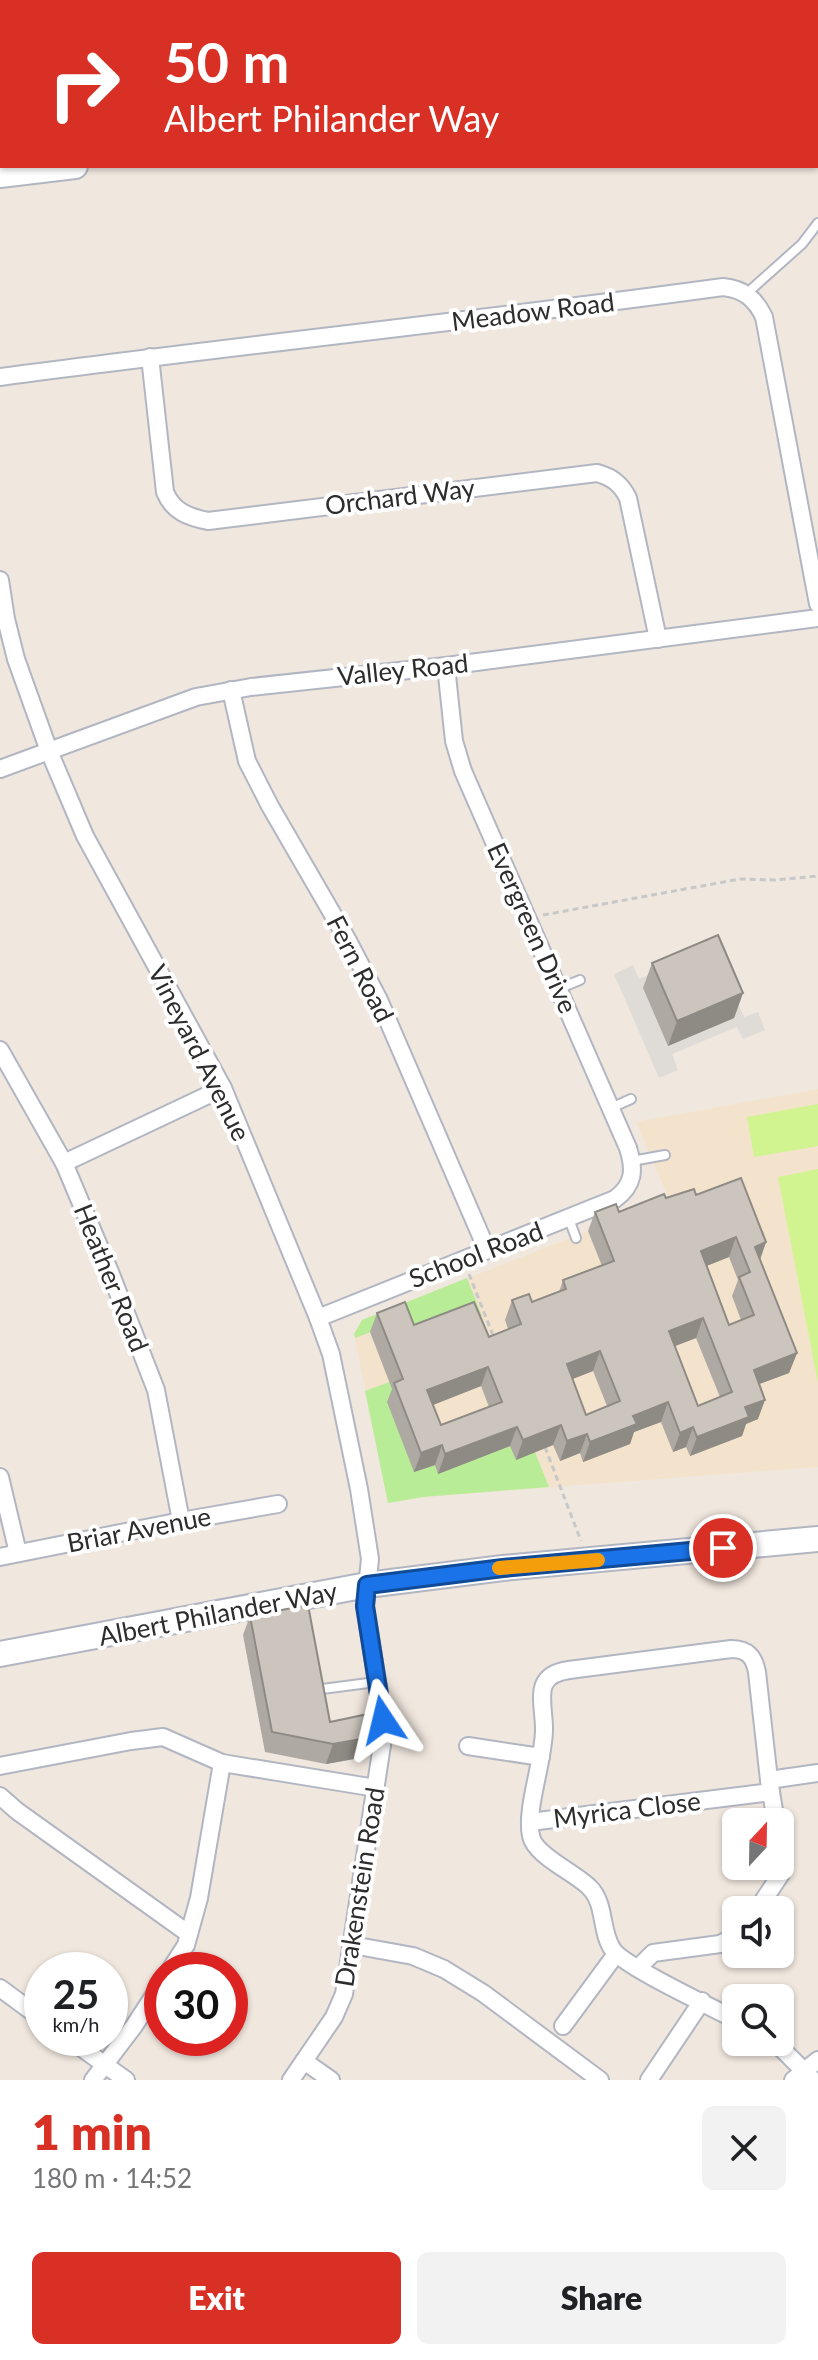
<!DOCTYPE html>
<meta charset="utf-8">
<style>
:root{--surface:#fff;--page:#f2f2f2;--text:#202124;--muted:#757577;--accent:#d93025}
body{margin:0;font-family:Lato,sans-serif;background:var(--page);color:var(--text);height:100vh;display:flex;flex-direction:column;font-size:30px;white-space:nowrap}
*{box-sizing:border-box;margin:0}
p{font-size:26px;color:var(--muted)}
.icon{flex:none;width:44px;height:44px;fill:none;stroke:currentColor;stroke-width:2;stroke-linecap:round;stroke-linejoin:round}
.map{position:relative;height:2080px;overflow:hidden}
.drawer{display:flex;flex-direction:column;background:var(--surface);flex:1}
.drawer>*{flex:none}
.top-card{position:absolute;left:0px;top:0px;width:818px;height:168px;box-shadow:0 2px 6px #0004;background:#d93025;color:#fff;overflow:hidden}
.needle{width:52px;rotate:22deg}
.tools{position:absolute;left:722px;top:1808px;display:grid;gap:16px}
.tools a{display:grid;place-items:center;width:72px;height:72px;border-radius:12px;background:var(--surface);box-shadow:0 2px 6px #0004;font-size:40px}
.speed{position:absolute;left:24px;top:1952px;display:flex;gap:16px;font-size:40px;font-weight:700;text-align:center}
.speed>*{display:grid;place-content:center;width:104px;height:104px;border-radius:50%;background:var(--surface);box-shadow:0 2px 6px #0004;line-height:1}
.speed small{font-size:20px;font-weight:400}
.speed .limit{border:12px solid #d22;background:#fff;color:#111}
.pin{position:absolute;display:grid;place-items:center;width:68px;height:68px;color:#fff;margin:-34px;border:4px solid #fff;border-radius:50%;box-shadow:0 2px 8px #0007}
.me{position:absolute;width:88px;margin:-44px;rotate:350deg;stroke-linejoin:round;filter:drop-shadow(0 0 6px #0008)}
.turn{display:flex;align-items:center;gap:28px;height:168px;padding:0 32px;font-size:36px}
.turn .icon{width:104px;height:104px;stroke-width:2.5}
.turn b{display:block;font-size:56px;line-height:68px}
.round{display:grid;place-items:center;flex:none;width:84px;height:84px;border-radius:12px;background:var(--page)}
.summary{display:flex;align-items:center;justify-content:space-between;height:136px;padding:0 32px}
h1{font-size:48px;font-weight:800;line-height:60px;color:var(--accent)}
.cta{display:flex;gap:16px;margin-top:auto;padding:16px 32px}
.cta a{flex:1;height:92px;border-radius:12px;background:var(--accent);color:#fff;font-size:32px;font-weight:800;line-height:92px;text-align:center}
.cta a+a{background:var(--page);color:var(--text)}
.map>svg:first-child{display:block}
.education{fill:#f3e3cd}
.green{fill:#b9ec96}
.pitch{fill:#d1f490}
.plaza{fill:#dfdbd6}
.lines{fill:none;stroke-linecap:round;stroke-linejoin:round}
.lane-casing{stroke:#b2b6c2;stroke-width:12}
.street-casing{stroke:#b2b6c2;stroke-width:20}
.secondary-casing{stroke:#b2b6c2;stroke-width:28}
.path{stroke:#c8c8c8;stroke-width:3;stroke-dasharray:6 4;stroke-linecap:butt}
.lane{stroke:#fff;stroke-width:8}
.street{stroke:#fff;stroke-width:16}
.secondary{stroke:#fff;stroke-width:24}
.wall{fill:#afa9a3;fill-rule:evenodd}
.shaded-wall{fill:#8e8a84}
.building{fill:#cbc5bd;stroke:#8e8a84;stroke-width:2;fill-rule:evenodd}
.route-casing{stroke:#114b97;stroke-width:20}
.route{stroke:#1a73e8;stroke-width:14}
.slow{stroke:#f59e0b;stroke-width:14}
.labels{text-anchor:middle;stroke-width:8;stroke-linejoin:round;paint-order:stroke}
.street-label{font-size:26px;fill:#2d2d2d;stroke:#fff}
</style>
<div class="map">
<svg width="818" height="2080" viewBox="0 0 818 2080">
<rect width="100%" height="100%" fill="#f0e7de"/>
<polygon class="education" points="818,1089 818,1467 423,1497 388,1503 354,1334 362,1320 669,1199 636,1122"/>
<g class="green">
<polygon points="467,1278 482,1316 406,1345 397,1322 355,1338 354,1334 362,1320"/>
<polygon points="403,1377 435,1465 506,1444 535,1452 549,1487 423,1497 388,1503 365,1391"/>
</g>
<g class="pitch">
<polygon points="818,1104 818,1146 754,1157 747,1117"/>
<polygon points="818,1169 818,1383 778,1177"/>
</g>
<polygon class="plaza" points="713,947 744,1017 758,1012 765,1030 743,1039 737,1027 672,1054 678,1070 659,1078 614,974 633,965 639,979"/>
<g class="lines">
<defs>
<g id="lane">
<polyline points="113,0 116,2"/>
<polyline points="746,294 802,244 818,223"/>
<polyline points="558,989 580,980"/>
<polyline points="611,1108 631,1099"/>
<polyline points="632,1161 665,1155"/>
<polyline points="569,1219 576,1238"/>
<polyline points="322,1689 376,1682"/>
</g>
<g id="street">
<path d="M150 357 165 492C173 512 189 517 208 521L597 473C612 477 621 484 628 498L658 639"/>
<path d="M0 377C241 345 482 320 723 287 743 289 755 298 764 317L818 604"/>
<polyline points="0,580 6,619 16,659 49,751 85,836 223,1088 318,1318 331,1354 359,1489 370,1559 365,1606 383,1720 382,1745 344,1994 334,2017 291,2080"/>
<polyline points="231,690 247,761 270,806 347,939 379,1000 487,1250"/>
<polyline points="0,769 196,697 251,687 446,666 818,618"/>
<polyline points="0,1050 64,1163 110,1272 156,1390 181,1521"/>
<polyline points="64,1163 223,1088"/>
<path d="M318 1318 615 1199C634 1185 635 1170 628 1148L463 771 454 741 446 666"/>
<polyline points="0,1477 18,1553"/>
<polyline points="0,1557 181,1521 278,1504"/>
<polyline points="468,1746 541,1757"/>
<polyline points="0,1766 131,1741 163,1737 222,1763 376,1788"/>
<polyline points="769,1780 818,1773"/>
<polyline points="0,1796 17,1811 189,1934"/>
<polyline points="530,1822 771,1792"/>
<polyline points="757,1910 781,1874 780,1846"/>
<polyline points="352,1945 413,1956 444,1969 483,1993 600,2080"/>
<polyline points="638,1968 653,1953 720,1944 736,1936"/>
<polyline points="170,1970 186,1945 199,1898 222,1763"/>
<polyline points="0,1988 42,2019"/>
<path d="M736 2020C712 2007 625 1967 613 1950 600 1932 606 1904 590 1888 576 1873 535 1856 531 1836 525 1808 545 1758 544 1727 543 1699 533 1675 569 1670L731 1649C748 1649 754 1657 757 1672L769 1780 776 1822"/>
<polyline points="563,2026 616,1954"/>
<polyline points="68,2038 126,2080"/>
<polyline points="775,2042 813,2080"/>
<polyline points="304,2061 331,2080"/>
<polyline points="93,2080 134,2026 162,1983"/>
<polyline points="649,2080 702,2001"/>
<polyline points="793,2080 818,2060"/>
</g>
<g id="secondary">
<polyline points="816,75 818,75"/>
<polyline points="0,175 75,166"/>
<polyline points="0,1654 367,1585 503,1568 818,1539"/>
</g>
</defs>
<use href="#lane" class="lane-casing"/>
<use href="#street" class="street-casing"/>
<use href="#secondary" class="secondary-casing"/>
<g class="path">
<polyline points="543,915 740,879 775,880 818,876"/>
<polyline points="469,1274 494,1338"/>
<polyline points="545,1447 581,1541"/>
</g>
<use href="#lane" class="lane"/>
<use href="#street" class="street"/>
<use href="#secondary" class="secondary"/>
</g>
<g class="wall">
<polygon points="718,0 800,0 799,2 722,2"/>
<polygon points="652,963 743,993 734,1018 668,1046 643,988"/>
<path d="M696 1195 766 1242 760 1260 797 1353 789 1373 759 1384 758 1419 746 1424 742 1436 690 1456 686 1447 673 1452 661 1422 634 1432 630 1444 583 1462 580 1453 560 1461 553 1445 516 1460 510 1446 438 1474 435 1465 414 1472 387 1402 392 1389 370 1332 377 1313 414 1325 489 1337 508 1329 505 1320 512 1300 532 1302 559 1292 563 1280 602 1266 588 1231 595 1212H619L666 1198ZM729 1257 738 1280 732 1296 741 1320 729 1325 706 1266ZM696 1338 720 1397 698 1406 675 1346ZM593 1371 607 1406 586 1415 572 1379ZM481 1386 489 1407 441 1425 433 1405Z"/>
<polygon points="250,1616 330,1722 372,1737 365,1757 326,1764 265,1752 243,1635"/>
</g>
<g class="shaded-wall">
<polygon points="743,993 734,1018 668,1046 677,1021"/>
<polygon points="736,1237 729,1257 694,1271 701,1251"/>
<polygon points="766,1242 759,1262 755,1247"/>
<polygon points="703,1318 696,1338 662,1351 669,1331"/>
<polygon points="600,1351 593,1371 560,1384 567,1364"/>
<polygon points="797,1353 789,1373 746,1389 754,1370"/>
<polygon points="488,1367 481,1386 420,1410 427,1390"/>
<polygon points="765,1400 758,1419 746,1424 742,1436 690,1456 697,1437 745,1407"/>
<polygon points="668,1402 661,1422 634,1432 630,1444 583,1462 590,1442 633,1416"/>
<polygon points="561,1425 553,1445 516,1460 523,1440"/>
<polygon points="517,1427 510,1446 438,1474 445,1454"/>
<polygon points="693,1427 686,1447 673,1452 680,1433"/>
<polygon points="587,1434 580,1453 560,1461 567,1441"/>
<polygon points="442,1445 435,1465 414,1472 421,1453"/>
<polygon points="372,1737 365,1757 326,1764 333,1744"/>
</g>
<g class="building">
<polygon points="0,0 46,0 44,2 2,2 2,68 0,72"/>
<polygon points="774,0 796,0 795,2 777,2"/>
<polygon points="718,935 743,993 677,1021 652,963"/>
<path d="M741 1178 766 1242 755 1247 797 1353 754 1370 765 1400 745 1407 749 1417 697 1437 693 1427 680 1433 668 1402 633 1416 637 1424 590 1442 587 1434 567 1441 561 1425 523 1440 517 1427 445 1454 442 1445 421 1453 394 1383 403 1379 377 1313 405 1302 414 1325 474 1302 489 1337 521 1324 512 1300 529 1294 532 1302 566 1289 563 1280 614 1261 595 1212 616 1204 619 1212 664 1194 666 1198 694 1189 696 1195ZM736 1237 750 1272 739 1277 754 1315 729 1325 701 1251ZM703 1318 732 1392 698 1406 669 1331ZM600 1351 620 1401 586 1415 567 1364ZM488 1367 502 1402 441 1425 427 1390Z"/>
<polygon points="308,1605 330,1722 368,1714 372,1737 333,1744 272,1732 250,1616"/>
</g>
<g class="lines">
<defs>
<polyline id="route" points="383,1720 365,1606 367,1585 503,1568 723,1548"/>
</defs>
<use href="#route" class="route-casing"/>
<use href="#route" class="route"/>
<polyline class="slow" points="499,1568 598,1560"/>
</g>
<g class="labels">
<g class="street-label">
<text transform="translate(533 312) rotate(-7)" y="9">Meadow Road</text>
<text transform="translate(400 497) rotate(-7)" y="9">Orchard Way</text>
<text transform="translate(403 670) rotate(-6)" y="9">Valley Road</text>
<text transform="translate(532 928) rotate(66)" y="9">Evergreen Drive</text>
<text transform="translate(360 969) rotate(63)" y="9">Fern Road</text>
<text transform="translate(199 1053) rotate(63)" y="9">Vineyard Avenue</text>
<text transform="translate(476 1255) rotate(-21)" y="9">School Road</text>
<text transform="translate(111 1278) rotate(68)" y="9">Heather Road</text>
<text transform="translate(139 1530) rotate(-11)" y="9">Briar Avenue</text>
<text transform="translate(218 1614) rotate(-11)" y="9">Albert Philander Way</text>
<text transform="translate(627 1810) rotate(-7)" y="9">Myrica Close</text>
<text transform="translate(360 1887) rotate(-81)" y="9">Drakenstein Road</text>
</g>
</g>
</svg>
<div class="tools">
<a><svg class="needle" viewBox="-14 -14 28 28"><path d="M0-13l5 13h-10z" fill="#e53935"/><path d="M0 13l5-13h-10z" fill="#757577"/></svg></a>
<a><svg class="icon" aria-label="sound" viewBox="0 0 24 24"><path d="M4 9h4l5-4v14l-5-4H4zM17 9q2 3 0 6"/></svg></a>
<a><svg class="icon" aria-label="search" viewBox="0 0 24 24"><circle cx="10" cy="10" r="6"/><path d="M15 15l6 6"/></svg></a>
</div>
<div class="speed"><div>25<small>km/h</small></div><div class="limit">30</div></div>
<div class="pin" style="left:723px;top:1548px;background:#d93025"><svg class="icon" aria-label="arrive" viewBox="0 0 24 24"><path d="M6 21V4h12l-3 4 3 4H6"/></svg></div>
<svg class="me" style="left:383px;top:1720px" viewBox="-20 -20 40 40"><path d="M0-17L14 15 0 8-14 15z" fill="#1a73e8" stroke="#fff" stroke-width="4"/></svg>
<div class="top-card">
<div class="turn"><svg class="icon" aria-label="right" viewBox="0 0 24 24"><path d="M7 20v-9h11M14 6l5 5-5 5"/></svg><div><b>50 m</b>Albert Philander Way</div></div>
</div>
</div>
<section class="drawer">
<div class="summary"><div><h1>1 min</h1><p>180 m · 14:52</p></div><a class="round"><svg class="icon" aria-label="close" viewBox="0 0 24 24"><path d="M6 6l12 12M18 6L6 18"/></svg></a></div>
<div class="cta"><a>Exit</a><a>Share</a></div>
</section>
